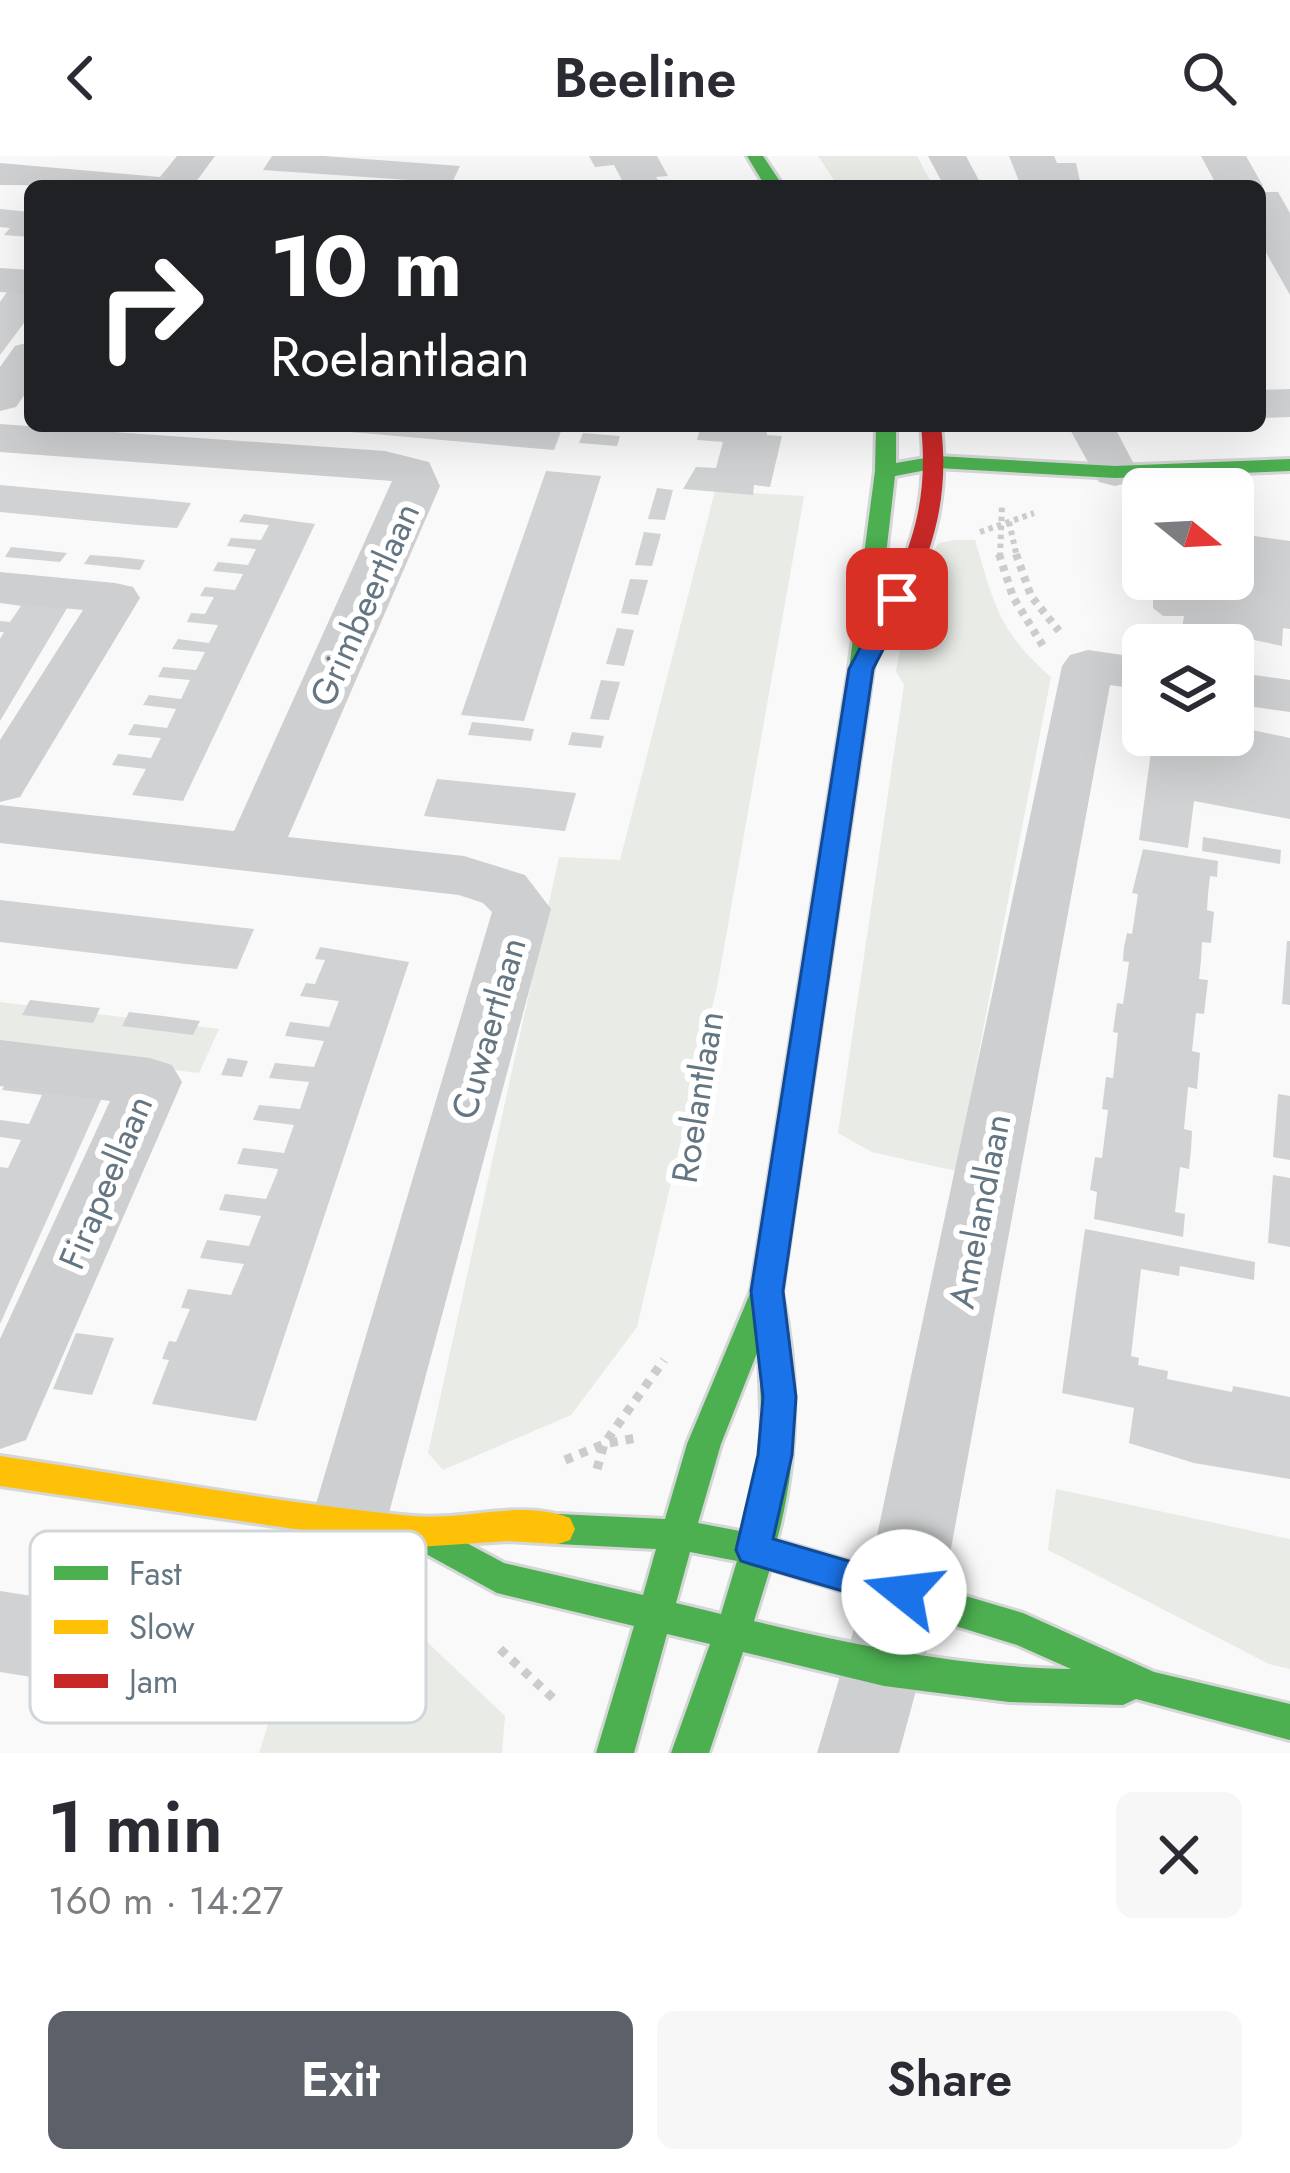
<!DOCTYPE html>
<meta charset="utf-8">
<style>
:root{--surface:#fff;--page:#f7f7f7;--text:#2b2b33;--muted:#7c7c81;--accent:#5c6169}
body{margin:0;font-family:Jost,sans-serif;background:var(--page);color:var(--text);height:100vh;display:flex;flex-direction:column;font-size:45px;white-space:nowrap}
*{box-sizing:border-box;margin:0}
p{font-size:39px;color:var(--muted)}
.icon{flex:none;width:66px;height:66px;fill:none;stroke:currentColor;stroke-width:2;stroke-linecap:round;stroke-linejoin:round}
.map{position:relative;height:1597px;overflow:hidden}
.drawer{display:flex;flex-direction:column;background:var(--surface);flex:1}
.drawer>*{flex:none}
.hud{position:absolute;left:24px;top:24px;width:1242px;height:252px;border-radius:18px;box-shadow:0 12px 48px #0002;background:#202124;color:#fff;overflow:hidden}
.needle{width:78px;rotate:108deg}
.tools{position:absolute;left:1122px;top:312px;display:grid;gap:24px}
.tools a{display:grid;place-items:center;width:132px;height:132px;border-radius:18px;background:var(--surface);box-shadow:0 12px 48px #0002;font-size:60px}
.pin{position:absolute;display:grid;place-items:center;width:102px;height:102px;color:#fff;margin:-51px;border-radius:24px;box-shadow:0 6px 18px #0006}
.me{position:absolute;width:132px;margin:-66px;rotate:286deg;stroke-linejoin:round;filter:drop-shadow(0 0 9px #0008)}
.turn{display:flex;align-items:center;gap:42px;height:252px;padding:0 48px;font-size:54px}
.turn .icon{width:156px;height:156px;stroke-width:2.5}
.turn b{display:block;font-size:84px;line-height:102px}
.round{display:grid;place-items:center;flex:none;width:126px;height:126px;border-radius:18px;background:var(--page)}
.overview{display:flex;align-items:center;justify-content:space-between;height:204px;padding:0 48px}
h1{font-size:72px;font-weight:600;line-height:90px}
.action{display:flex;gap:24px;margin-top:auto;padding:24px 48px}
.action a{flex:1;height:138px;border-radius:18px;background:var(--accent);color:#fff;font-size:48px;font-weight:600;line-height:138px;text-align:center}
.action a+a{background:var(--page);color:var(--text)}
header{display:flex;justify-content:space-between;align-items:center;height:156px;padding:0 48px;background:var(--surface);font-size:54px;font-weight:600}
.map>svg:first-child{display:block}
.green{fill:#e8ebe6}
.building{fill:#d0d2d3}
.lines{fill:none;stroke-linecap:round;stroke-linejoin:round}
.fast-casing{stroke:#d5d6d7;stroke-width:6}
.slow-casing{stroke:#d5d6d7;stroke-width:6}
.jam-casing{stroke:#d5d6d7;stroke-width:6}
.path-far2{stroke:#cbcccd;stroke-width:6;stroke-dasharray:4.5 4.5;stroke-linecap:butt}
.path-far1{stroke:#cbcccd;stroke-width:8;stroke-dasharray:6 6;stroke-linecap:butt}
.path{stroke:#cbcccd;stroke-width:9;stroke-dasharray:8 8;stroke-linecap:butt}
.street{fill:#cecfd0;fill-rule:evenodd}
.fast{fill:#4caf50;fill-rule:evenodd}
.slow{fill:#ffc107;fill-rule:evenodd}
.jam{fill:#c62828;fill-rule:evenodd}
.route{fill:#1a73e8;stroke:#114b97;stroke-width:3}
.labels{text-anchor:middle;stroke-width:12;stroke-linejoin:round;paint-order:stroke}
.street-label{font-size:36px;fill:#657683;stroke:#fff}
.key{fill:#fff;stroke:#d1d6da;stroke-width:3}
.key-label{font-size:33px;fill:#657683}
</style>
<header><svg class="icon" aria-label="back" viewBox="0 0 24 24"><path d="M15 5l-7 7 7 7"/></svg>Beeline<svg class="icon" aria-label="search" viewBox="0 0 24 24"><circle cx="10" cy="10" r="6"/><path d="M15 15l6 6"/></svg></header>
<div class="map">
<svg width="1290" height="1597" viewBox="0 0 1290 1597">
<rect width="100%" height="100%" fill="#f9f9f9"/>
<g class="green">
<polygon points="818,0 917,0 933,30 838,30"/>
<polygon points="715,335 804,340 717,831 637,1171 571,1259 443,1314 428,1297 559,701 620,704"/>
<path d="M955 384H975C994 448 999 476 1051 521L956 1015 872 996 838 977 904 529 896 515 914 420 939 387Z"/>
<polygon points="0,846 219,873 199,917 0,893"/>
<polygon points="1056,1333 1290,1383 1290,1513 1269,1508 1048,1394"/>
<polygon points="310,1437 385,1446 505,1560 502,1597 259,1597"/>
</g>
<g class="building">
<polygon points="272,0 324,0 460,10 452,27 263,14"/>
<polygon points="589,0 657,0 668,20 656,21 661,29 625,30 614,9 595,11"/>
<polygon points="1009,0 1054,0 1057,7 1076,7 1081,30 1021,30"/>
<polygon points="1201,0 1246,0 1263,30 1217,30"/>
<polygon points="1260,36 1278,36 1290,57 1290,139 1260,86"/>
<polygon points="0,53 30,56 30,81 4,79 10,72 0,71"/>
<polygon points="10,132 30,133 30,159 0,199 0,146"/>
<polygon points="1290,233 1290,261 1260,262 1260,234"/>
<polygon points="330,270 563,270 554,294 328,274"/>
<polygon points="701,270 766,270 767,279 782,280 770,331 754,329 753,339 683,333 696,311 716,312 723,286 697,284"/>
<polygon points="583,277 620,280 617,290 579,287"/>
<polygon points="546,315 601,320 524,565 461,559"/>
<polygon points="0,329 152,343 191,347 177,372 137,369 0,356"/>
<polygon points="657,332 673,334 665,364 648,363"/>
<polygon points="244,358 315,368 183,645 132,639 146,613 112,609 118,598 151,602 161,582 128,579 134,568 167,572 176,553 143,549 149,539 181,543 190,524 158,521 163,511 196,514 205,496 172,493 178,483 209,487 218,469 187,466 191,457 205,458 214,441 200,440 205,431 235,434 243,418 213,415 218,406 248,409 256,393 227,390 231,382 261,384 269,369 239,366"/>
<polygon points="644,376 661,378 652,410 635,409"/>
<polygon points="1233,377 1290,385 1290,473 1283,472 1282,490 1231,479 1221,484 1188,479 1182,473 1184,460 1163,460 1153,452 1153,444 1138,442 1141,423 1233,423"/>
<polygon points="11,391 40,394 67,397 60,406 5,401"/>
<polygon points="90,399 118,401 145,404 140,414 84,408"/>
<polygon points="630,423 648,424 638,459 621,457"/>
<polygon points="0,438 69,449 0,565 0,483 4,476 0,476 0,465 10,466 21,450 0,447"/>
<polygon points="617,472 634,474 624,510 606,508"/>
<polygon points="601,524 620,526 609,564 590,563"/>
<polygon points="472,566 502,569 534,573 531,585 468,579"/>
<polygon points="1238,571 1290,582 1290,663 1194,645 1188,692 1139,684 1153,581 1176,585 1177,579 1233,579"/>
<polygon points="572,576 604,580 601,592 568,589"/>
<polygon points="437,623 529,632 576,637 565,675 424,660"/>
<polygon points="1203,681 1281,694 1280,708 1202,695"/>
<polygon points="1143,693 1218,705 1217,721 1210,720 1208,738 1207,754 1214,756 1211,787 1202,786 1201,804 1199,823 1208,824 1204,858 1196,857 1192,895 1200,897 1197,933 1188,931 1184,973 1192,975 1191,994 1189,1013 1180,1011 1175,1056 1185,1058 1183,1081 1094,1063 1097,1036 1090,1034 1095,1001 1102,1002 1108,954 1102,953 1106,921 1113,922 1118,877 1113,876 1117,847 1123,848 1129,806 1123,805 1124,791 1127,777 1132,778 1138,738 1132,737"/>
<polygon points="0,744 156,762 254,773 237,813 186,808 0,786"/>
<polygon points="1287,785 1290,785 1290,849 1282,848"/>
<polygon points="320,791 409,806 256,1265 152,1248 169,1204 162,1203 169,1185 176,1186 190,1153 181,1152 188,1133 231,1139 244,1108 200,1102 207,1084 249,1090 261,1060 219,1054 225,1038 266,1043 277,1017 278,1013 237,1008 243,992 284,997 294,969 253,964 259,949 300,953 309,926 269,922 275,907 314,911 324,885 285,880 290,866 329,871 339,845 300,840 306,827 315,828 325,804 315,803"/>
<polygon points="30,844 64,848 100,852 93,867 22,859"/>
<polygon points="129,856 163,860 200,865 193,879 122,870"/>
<polygon points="228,902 248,905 242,921 221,919"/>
<polygon points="10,919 104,937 0,1168 0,1011 8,1012 21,984 0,981 0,964 29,968 42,939 2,934"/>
<polygon points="1278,938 1290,940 1290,1004 1273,1001"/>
<polygon points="1273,1019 1290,1022 1290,1091 1268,1087"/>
<polygon points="1085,1073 1255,1106 1254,1124 1180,1110 1179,1120 1141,1113 1131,1200 1139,1202 1138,1209 1168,1215 1167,1223 1232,1236 1233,1230 1290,1241 1290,1323 1194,1307 1129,1287 1134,1252 1062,1237"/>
<polygon points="76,1177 114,1182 92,1239 53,1233"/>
<polygon points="0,1435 135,1456 107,1533 0,1516"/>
</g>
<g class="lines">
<defs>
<g id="fast">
<polygon points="747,0 763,0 783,30 765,30"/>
<path d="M876 270H896V307L937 300 1115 310 1290 303V315L1115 322 937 312 895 320 873 513 782 1137C800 1221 799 1301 777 1384L1023 1457 1154 1516 1290 1548V1584L1136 1543 1123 1549 1009 1546 884 1530 743 1496 709 1597H671L710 1488 667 1478 634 1597H596L634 1470 497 1437 406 1387 401 1376 406 1365 418 1361 504 1407 643 1439 656 1393 558 1388 546 1384 541 1373 546 1362 558 1358 665 1363 687 1288 751 1135 849 513 875 315ZM759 1192 762 1285 745 1376 698 1367 721 1288ZM690 1396 737 1405 721 1458 676 1447ZM770 1413 1017 1489 1071 1513C962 1511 859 1490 754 1465Z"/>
</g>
<path id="slow" d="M0 1300C137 1320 275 1347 413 1360 465 1365 520 1343 570 1362L575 1373 570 1384 558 1388 508 1385 418 1391 0 1330Z"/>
<path id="jam" d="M921 270H941C949 336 936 389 906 448 899 462 894 480 879 485L868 478C907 405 930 354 921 270Z"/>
</defs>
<use href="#fast" class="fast-casing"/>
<use href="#slow" class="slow-casing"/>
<use href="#jam" class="jam-casing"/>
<g class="path-far2">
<polyline points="1009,366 1017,401"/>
<polyline points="980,376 1034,357"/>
<polyline points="1000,401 1002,349"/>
</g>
<g class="path-far1">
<polyline points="999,398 1013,441 1043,490"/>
<polyline points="1016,398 1031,440 1059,475"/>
</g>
<g class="path">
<polyline points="565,1304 604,1288 636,1282"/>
<polyline points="597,1313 604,1288 664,1204"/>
<polyline points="500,1493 555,1544"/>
</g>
<g class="street">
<polygon points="177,0 215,0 193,30 0,29 0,7 160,21"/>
<polygon points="928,0 966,0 982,30 944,30"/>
<polygon points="0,112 30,114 30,138 0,136"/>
<polygon points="30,186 30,231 16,251 0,255 0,211 15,190"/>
<polygon points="0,268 385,295 429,306 440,330 288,681 464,700 525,719 551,753 386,1368 375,1392 348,1402 321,1392 310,1368 492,756 483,747 459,739 0,687 0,649 234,675 392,325 0,296"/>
<polygon points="1068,270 1114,270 1138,316 1131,326 1115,330 1099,326"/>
<polygon points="0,416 115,427 133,431 140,442 20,641 0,646 0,584 83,454 0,446"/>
<polygon points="1088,494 1143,502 1143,534 1110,529 943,1436 899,1597 817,1597 865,1436 1062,510 1070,499"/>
<polygon points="1233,516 1290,524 1290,556 1233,548"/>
<polygon points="0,884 150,902 172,909 182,926 26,1284 0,1293 0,1183 110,945 0,930"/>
</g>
<use href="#fast" class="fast"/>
<use href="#slow" class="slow"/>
<use href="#jam" class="jam"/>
</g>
<polygon class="route" points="897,436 909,443 873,513 783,1135 796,1241 792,1299 773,1383 917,1425 922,1436 917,1448 904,1453 754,1409 741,1405 736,1394 758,1299 763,1241 751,1135 849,513 886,443"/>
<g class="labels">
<g class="street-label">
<text transform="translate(364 448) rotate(-66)" y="13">Grimbeertlaan</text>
<text transform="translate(488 872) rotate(-74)" y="13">Cuwaertlaan</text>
<text transform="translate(697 941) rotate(-81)" y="13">Roelantlaan</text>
<text transform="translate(105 1026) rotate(-67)" y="13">Firapeellaan</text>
<text transform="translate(979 1055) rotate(-79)" y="13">Amelandlaan</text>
</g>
</g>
<rect x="30" y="1375" width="396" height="192" rx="18" class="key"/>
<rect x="54" y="1410" width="54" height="14" fill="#4caf50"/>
<rect x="54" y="1464" width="54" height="14" fill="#ffc107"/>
<rect x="54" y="1518" width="54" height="14" fill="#c62828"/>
<g class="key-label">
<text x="129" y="1429">Fast</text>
<text x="129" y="1483">Slow</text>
<text x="129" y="1537">Jam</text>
</g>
</svg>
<div class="tools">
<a><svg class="needle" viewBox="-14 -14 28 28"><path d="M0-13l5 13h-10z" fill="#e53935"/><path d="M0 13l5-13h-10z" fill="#7c7c81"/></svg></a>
<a><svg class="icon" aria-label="layers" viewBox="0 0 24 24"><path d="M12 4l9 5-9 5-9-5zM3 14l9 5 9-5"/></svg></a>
</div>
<div class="pin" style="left:897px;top:443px;background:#d93025"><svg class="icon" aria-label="arrive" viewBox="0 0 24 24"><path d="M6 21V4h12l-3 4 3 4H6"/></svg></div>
<svg class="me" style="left:904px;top:1436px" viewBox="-20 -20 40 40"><circle r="19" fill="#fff"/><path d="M0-13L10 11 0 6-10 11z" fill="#1a73e8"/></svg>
<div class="hud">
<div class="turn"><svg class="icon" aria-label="right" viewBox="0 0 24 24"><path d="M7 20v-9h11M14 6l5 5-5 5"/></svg><div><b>10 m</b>Roelantlaan</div></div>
</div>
</div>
<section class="drawer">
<div class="overview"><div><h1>1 min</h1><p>160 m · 14:27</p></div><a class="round"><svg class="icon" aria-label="close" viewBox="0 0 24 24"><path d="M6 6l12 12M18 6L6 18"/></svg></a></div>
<div class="action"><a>Exit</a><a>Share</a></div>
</section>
